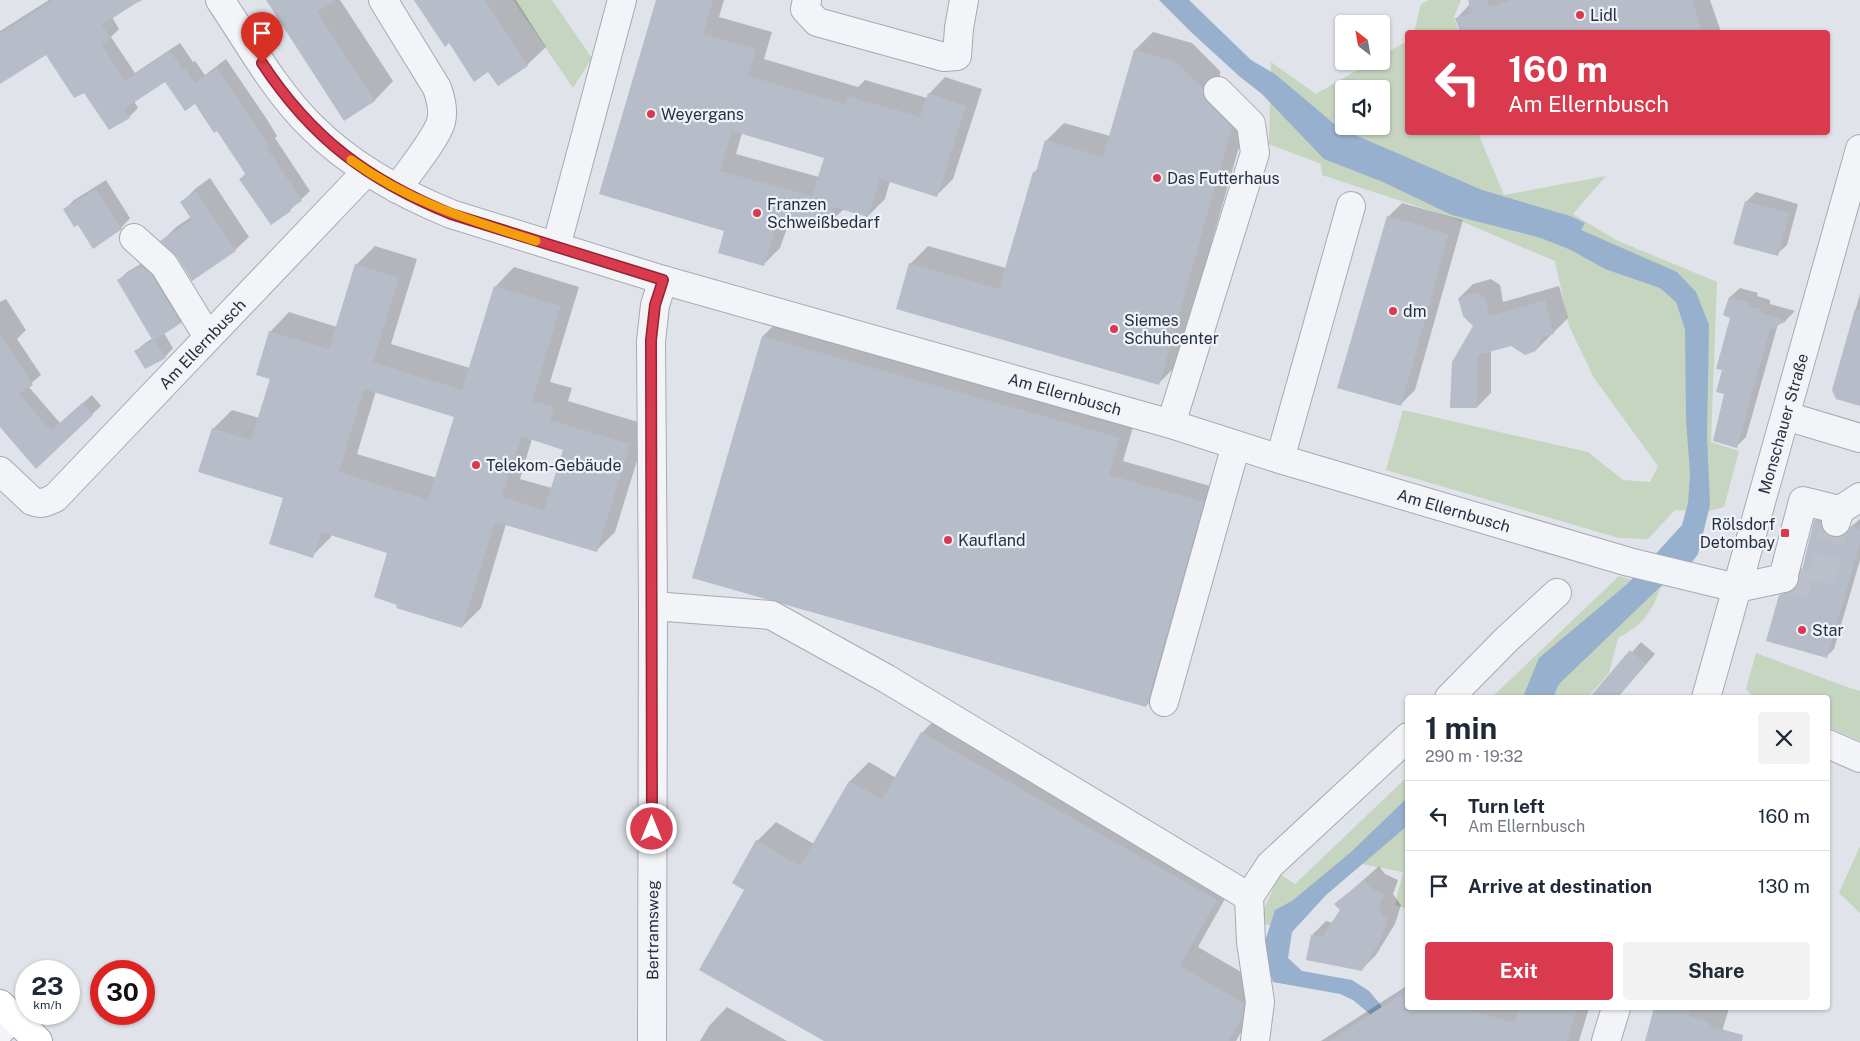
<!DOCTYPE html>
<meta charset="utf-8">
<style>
:root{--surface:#fff;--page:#f2f2f3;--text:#1f2937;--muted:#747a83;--line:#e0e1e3;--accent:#da3a4e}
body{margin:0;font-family:"Public Sans",sans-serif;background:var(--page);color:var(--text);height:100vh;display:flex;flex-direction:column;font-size:19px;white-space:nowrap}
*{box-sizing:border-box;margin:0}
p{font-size:16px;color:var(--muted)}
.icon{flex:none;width:28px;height:28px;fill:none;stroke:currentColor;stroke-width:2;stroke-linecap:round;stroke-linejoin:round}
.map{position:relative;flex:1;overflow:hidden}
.drawer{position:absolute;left:1405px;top:695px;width:425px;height:315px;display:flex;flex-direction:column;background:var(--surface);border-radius:5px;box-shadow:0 1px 4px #0004}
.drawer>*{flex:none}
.banner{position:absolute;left:1405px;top:30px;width:425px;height:105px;border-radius:5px;box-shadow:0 1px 4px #0004;background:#da3a4e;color:#fff;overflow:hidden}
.needle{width:32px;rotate:329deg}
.controls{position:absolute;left:1335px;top:15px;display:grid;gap:10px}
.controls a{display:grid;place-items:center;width:55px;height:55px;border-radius:5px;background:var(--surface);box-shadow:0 1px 4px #0004;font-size:25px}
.speed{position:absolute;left:15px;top:960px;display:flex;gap:10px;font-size:25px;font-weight:700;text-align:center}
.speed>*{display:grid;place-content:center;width:65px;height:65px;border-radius:50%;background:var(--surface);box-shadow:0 1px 4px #0004;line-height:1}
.speed small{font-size:12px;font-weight:400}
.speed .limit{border:8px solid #d22;background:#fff;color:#111}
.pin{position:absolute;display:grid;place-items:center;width:42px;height:42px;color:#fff;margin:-51px -21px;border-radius:50% 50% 50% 0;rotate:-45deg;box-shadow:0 0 5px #0007}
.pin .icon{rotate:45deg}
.me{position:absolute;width:55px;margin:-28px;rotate:0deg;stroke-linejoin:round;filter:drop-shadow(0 0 4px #0008)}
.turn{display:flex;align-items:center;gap:18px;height:105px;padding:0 20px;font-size:22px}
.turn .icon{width:65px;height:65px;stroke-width:2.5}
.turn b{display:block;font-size:35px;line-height:42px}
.round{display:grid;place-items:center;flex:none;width:52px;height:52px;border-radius:5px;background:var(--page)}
.summary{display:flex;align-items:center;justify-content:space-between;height:85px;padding:0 20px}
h1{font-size:30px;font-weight:700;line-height:38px}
.primary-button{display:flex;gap:10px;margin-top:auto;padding:10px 20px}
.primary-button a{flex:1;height:58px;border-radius:5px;background:var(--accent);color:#fff;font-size:20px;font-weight:700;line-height:58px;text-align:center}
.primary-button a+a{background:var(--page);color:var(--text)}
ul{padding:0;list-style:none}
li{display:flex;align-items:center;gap:15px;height:70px;padding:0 20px;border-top:1px solid var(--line)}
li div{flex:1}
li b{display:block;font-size:19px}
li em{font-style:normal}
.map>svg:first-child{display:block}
.green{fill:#c5d5c0;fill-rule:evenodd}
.water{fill:#97b0cd}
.shadow{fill:#0003;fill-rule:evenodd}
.building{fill:#b6bcc8;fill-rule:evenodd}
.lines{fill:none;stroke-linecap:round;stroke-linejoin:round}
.minor-tunnel{stroke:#bbbfc9;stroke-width:28;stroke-dasharray:28 14;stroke-linecap:butt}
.minor-casing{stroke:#a5aab5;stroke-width:30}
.major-casing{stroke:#9ea7b7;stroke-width:30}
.minor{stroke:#f3f4f8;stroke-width:28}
.major{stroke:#fff;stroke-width:28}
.route-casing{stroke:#8e2633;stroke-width:12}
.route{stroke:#da3a4e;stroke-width:9}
.slow{stroke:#f59e0b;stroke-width:9}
.poi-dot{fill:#da3a4e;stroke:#eff2f7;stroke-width:2}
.labels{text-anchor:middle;stroke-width:4.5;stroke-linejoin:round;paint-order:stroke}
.poi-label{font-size:16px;fill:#273043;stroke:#eff2f7;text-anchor:start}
.street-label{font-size:16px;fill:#273043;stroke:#eff2f7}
</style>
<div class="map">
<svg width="1860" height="1041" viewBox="0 0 1860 1041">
<rect width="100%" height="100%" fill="#e0e3ea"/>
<g class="green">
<polygon points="513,0 552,0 592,58 573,88"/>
<polygon points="1429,0 1461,0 1454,17 1459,32 1414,32 1421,4"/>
<path d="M1407 41 1408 132 1478 133 1504 195 1606 176 1573 214 1616 240 1717 282 1711 442 1739 451 1724 507 1706 512 1675 510 1648 539 1619 538 1386 470 1403 410 1588 452 1623 480 1650 482 1658 466 1594 378 1569 326 1555 261 1456 219 1322 175 1321 164 1269 144 1271 62 1316 94 1373 61H1381V56ZM1344 89H1381V126H1344Z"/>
<path d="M1619 576 1660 589C1651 614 1642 625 1618 638L1609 673 1588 697 1491 698Z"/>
<polygon points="1756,653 1847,687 1860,691 1860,741 1828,727 1828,698 1758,698 1751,695 1746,689"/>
<polygon points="1407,777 1407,909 1395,905 1403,872 1362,864 1326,895 1292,932 1258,922 1280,874 1295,884"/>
<polygon points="1860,846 1860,913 1839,893"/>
</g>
<g class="water">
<polygon points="1159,0 1189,0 1251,60 1275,74 1339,128 1482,190 1570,216 1585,223 1581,230 1677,272 1696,292 1709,325 1707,436 1710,505 1698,554 1693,561 1658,589 1559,684 1553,697 1523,697 1539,658 1626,585 1642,569 1682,525 1688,503 1690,474 1686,419 1685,329 1676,302 1660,288 1605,269 1571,250 1541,238 1452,215 1383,182 1324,159 1262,94 1239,76 1191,32"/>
<polygon points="1407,798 1407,826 1326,895 1292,932 1288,958 1302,971 1352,980 1369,991 1380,1004 1402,1041 1353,1000 1340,994 1273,982 1262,951 1275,910 1292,901 1351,852"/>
</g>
<g class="shadow">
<polygon points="49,0 142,0 139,2 138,1 112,17 119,29 111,37 135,73 180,43 193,62 195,61 205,75 226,59 268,121 277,136 275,138 310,191 290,210 272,223 241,179 246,173 218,129 195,103 165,81 134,101 138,108 129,117 84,91 47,53 0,82 0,31"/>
<polygon points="268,0 340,0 393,81 375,100 345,119"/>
<polygon points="414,0 516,0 546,47 527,65 489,70 450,42 445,45"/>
<path d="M657 0H724L719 17 772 32 764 59 858 87 865 80 927 98 929 94 945 77 982 89 953 179 937 195 890 181 885 199 868 216 844 209 826 226 791 217 780 248 763 265 726 230ZM742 133 825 157 819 177 736 154Z"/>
<polygon points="1469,0 1710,0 1721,32 1461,32 1457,18 1470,4"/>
<polygon points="1153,32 1192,43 1220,71 1220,77 1224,84 1250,109 1176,366 1158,384 910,264 928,246 1006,268 1034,172 1038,169 1046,141 1064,123 1110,136 1135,50"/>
<polygon points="210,178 249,237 235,250 162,241 176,227 191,217 182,202 196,188"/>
<polygon points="106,180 130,218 121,228 64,210 74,200"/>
<polygon points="1756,192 1798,204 1787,245 1777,254 1746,202"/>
<polygon points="1402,203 1463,220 1415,390 1400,405 1388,217"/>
<path d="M375 246 417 259 391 344 470 368 496 286 514 267 579 287 550 382 572 388 568 401 648 425 615 532 596 551 506 524 481 608 462 627 399 604 389 552 332 534 331 537 312 556 285 497 213 429 232 410 259 418 272 378 257 374 271 331 289 312 337 327 356 265ZM376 391 456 416 437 478 357 454ZM532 439 565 449 552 488 520 479Z"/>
<polygon points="151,258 189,314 181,322 164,333 173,348 165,357 136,351 145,343 153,338 119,280 127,272"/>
<polygon points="1491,279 1500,285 1503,302 1559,286 1568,318 1536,350 1512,345 1491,350 1491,393 1477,407 1475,326 1459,298 1473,284"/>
<polygon points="1740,288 1758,293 1757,296 1770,300 1770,304 1795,311 1786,320 1778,324 1746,437 1737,446 1726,393 1723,370 1731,317 1724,314 1730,297"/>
<polygon points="1860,294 1860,404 1833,389"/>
<polygon points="6,299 26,330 17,339 41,375 28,386 60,423 92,395 101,406 36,467 7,434 6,434 0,425 0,302"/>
<polygon points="777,322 1134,424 1123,461 1217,488 1160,691 1146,706 763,336"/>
<polygon points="1823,513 1839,529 1847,530 1860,519 1860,560 1834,649 1826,657 1781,596 1789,588 1800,584 1815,520"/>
<polygon points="1641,642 1655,654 1617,698 1591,698"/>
<polygon points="940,714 1235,881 1198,947 1262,984 1261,998 1236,1041 827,1041 746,889 757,841 776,822 814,844 850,781 869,762 896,778 922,733"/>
<polygon points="1379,866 1385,874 1398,880 1393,894 1401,905 1395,924 1376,955 1362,969 1312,935 1326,921 1333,923 1341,910 1336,904"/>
<polygon points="1408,985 1408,1008 1589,1008 1579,1041 1321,1041"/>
<polygon points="727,1007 787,1041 700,1041 709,1026"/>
<polygon points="1656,1008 1729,1008 1721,1035 1716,1041 1647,1041"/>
</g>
<g class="building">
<polygon points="53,0 141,0 102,25 111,39 102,45 125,81 170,51 183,70 185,69 195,83 217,68 259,130 269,146 267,148 302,201 289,209 291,211 271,225 239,179 246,175 217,131 214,133 195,104 185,111 165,82 124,109 130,118 109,130 84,93 74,98 46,55 0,84 0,34"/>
<polygon points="266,0 336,0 317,12 375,101 344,121"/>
<polygon points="414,0 485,0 528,66 498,86 488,72 474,82 449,43 445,47"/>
<path d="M656 0H713L703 34 756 49 748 76 845 104 847 96 920 117 928 93 966 106 937 197 880 179 868 217 833 207 827 228 785 216 781 228 776 226 764 266 718 253 724 231 599 194ZM732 131 824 158 812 196 720 171Z"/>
<polygon points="1468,0 1487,0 1489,7 1511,0 1692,0 1702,32 1460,32 1455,18 1472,13"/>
<polygon points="1134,50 1174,61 1203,89 1203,96 1207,102 1232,127 1159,385 896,309 909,263 999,289 1033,172 1036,172 1045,140 1103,157"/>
<polygon points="96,189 122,229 93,249 78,225 74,227 63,209"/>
<polygon points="196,191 236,251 192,281 177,257 160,241 192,220 180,202"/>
<polygon points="1745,201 1790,213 1778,256 1733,244"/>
<polygon points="1387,216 1449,234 1401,406 1337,388"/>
<path d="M355 264 399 278 373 362 462 390 494 286 561 306 532 401 554 407 550 420 630 444 597 552 495 522 462 628 396 608 397 605 374 597 387 553 321 532 313 558 269 544 283 498 198 472 212 428 251 440 270 379 256 375 269 331 329 349ZM364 389 454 417 428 500 339 472ZM521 436 563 450 544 510 502 497Z"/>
<polygon points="141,266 152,275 181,323 155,340 166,358 145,369 134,351 153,341 117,280"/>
<polygon points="1476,292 1486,299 1489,316 1545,300 1554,334 1542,337 1536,351 1525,355 1511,346 1478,355 1477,408 1450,408 1452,362 1473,326 1463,316 1458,298"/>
<polygon points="1729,297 1750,302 1748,306 1761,309 1761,313 1787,321 1770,329 1737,448 1713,441 1724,394 1716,392 1722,370 1716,369 1730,318 1723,315"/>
<polygon points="1855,309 1860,310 1860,406 1836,399 1832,390"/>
<polygon points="0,334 33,385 19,394 51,431 82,403 93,415 36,469 0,427"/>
<polygon points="762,336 1120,438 1109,475 1204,502 1146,707 692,578"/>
<polygon points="1814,520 1821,521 1824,532 1832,537 1840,537 1846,534 1851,526 1860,529 1860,544 1827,658 1766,641 1779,595 1794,590 1799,583"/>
<polygon points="1630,650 1646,664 1617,698 1589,698"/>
<polygon points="921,732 1217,900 1180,966 1244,1003 1242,1018 1229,1041 824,1041 699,970 744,890 732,883 756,840 800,866 849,781 882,799"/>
<polygon points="1364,880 1371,888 1384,895 1379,909 1387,920 1381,940 1362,971 1306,960 1311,935 1322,937 1340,910 1334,904"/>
<polygon points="1408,990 1408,1008 1461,1008 1515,1023 1519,1008 1577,1008 1567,1041 1329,1041"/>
<polygon points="1654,1008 1691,1008 1689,1016 1710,1022 1710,1026 1743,1035 1742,1041 1645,1041"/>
</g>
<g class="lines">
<polyline class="minor-tunnel" points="1784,578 1819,588 1836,522"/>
<defs>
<g id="minor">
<path id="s1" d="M220 0C249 43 275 91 312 127 351 166 400 193 451 214L663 280 1171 424 1280 459 1629 562 1737 588 1784 578"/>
<path d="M383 0 437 88C441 99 444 110 441 122 436 139 408 173 397 189"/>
<polyline points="807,0 805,9 817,22 944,57 957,56 959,28 964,0"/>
<polyline points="134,238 164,265 208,337"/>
<polyline points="556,247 622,0"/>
<polyline points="1786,416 1860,438"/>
<polyline points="1171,424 1255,153 1251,124 1218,91"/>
<polyline points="1280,459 1351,206"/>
<path id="s2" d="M0 471 32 501C41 505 46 502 55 498L367 171"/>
<polyline points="1836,522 1840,510 1860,497"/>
<polyline points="1783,578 1803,501 1840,510"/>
<polyline points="653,606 771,615 887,679 1249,897"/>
<polyline points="1449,698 1507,639 1557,593"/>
<path id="s3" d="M1706 698 1860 149"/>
<polyline points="1164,702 1236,445"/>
<polyline points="1828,744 1860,758"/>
<polyline points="0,1031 13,1017"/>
<path id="s4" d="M652 1041 653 606 651 341 655 305 663 280"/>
<polyline points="1255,1041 1260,1002 1251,942 1249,897 1270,865 1408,737"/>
<polyline points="1606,1041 1616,1008"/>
</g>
<polyline id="major" points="0,1004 38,1041"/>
</defs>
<use href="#minor" class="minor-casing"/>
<use href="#major" class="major-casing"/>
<use href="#minor" class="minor"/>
<use href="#major" class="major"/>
</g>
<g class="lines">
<defs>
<path id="route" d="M262 63C312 139 368 180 451 214L663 280 655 305 651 340 652 829"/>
</defs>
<use href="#route" class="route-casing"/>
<use href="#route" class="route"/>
<path class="slow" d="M351 160C409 202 469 220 536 241"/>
</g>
<g class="poi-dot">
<circle cx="1580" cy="15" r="5"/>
<circle cx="651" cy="114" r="5"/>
<circle cx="1157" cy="178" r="5"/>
<circle cx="757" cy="213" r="5"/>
<circle cx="1393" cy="311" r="5"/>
<circle cx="1114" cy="329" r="5"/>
<circle cx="476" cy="465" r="5"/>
<rect x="1780" y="528" width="10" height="10" rx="2.5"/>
<circle cx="948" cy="540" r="5"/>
<circle cx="1802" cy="630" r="5"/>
</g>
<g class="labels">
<g class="poi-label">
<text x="1590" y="21">Lidl</text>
<text x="661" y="120">Weyergans</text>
<text x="1167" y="184">Das Futterhaus</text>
<text x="767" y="210">Franzen<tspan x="767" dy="18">Schweißbedarf</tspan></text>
<text x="1403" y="317">dm</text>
<text x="1124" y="326">Siemes<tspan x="1124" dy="18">Schuhcenter</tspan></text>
<text x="486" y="471">Telekom-Gebäude</text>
<text x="1775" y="530" text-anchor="end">Rölsdorf<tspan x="1775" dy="18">Detombay</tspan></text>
<text x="958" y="546">Kaufland</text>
<text x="1812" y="636">Star</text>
</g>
<g class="street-label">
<text dy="6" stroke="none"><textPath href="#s2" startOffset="281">Am Ellernbusch</textPath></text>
<text dy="6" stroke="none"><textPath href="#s1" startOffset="962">Am Ellernbusch</textPath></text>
<text dy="6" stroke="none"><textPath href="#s3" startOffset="285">Monschauer Straße</textPath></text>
<text dy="6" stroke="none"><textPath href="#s1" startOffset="1368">Am Ellernbusch</textPath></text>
<text dy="6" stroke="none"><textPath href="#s4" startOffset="111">Bertramsweg</textPath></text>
</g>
</g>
</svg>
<div class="controls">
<a><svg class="needle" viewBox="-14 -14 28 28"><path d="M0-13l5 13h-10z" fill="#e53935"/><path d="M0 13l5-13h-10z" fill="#747a83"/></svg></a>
<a><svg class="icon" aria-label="sound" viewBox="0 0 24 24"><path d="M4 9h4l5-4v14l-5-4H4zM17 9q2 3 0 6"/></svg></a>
</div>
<div class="speed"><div>23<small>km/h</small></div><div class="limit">30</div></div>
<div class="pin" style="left:262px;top:63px;background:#d93025"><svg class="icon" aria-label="arrive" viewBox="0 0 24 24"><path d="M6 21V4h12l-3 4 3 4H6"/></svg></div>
<svg class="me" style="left:652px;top:829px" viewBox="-20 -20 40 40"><circle r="17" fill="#da3a4e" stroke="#fff" stroke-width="3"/><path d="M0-11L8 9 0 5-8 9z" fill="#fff"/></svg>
<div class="banner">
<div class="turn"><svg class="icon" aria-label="left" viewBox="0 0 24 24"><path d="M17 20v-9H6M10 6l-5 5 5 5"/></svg><div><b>160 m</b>Am Ellernbusch</div></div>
</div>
<section class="drawer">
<div class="summary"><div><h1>1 min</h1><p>290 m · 19:32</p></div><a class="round"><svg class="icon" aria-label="close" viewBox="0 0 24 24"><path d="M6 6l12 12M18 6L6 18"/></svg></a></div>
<ul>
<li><svg class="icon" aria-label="left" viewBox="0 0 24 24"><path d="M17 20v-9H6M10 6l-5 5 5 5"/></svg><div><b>Turn left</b><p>Am Ellernbusch</p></div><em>160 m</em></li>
<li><svg class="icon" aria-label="arrive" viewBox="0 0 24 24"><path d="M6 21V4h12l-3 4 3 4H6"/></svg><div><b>Arrive at destination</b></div><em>130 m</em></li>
</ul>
<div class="primary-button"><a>Exit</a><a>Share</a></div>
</section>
</div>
